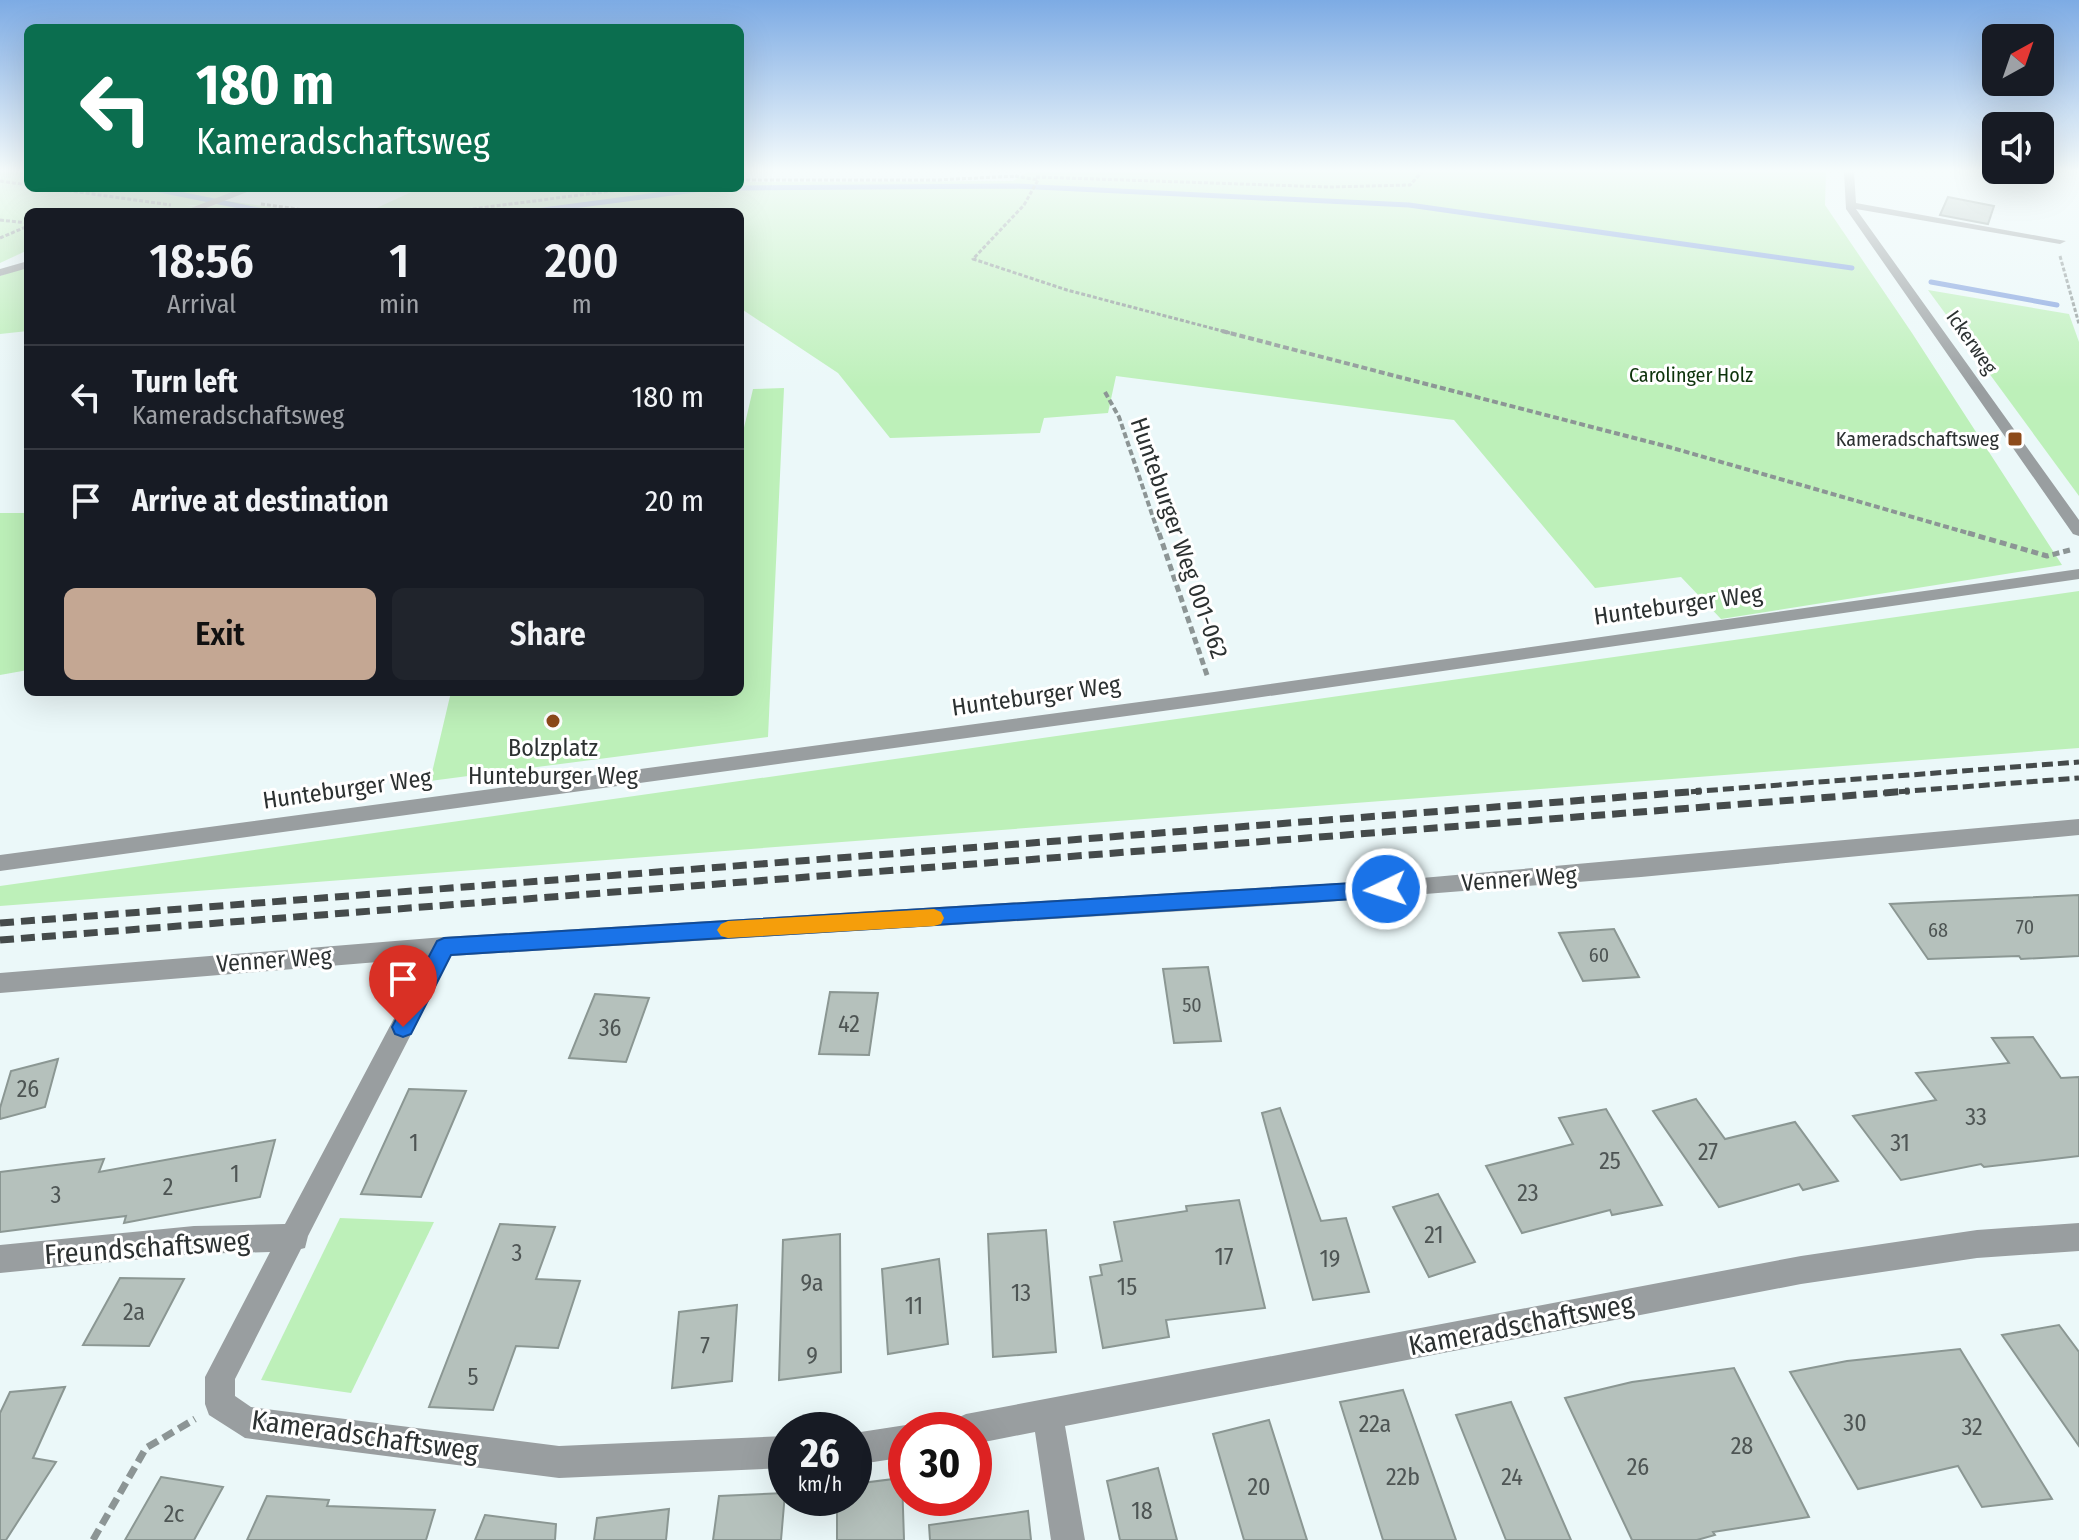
<!DOCTYPE html>
<style>
:root{--surface:#171b24;--page:#20242c;--text:#f1f3f6;--muted:#9ea1a6;--line:#363941;--accent:#c4a793}
body{margin:0;font-family:"Fira Sans Condensed",sans-serif;background:var(--page);color:var(--text);height:100vh;display:flex;flex-direction:column;font-size:30px;white-space:nowrap}
*{box-sizing:border-box;margin:0}
p{font-size:26px;color:var(--muted)}
.icon{flex:none;width:44px;height:44px;fill:none;stroke:currentColor;stroke-width:2;stroke-linecap:round;stroke-linejoin:round}
.map{position:relative;flex:1;overflow:hidden}
.sheet{position:absolute;left:24px;top:208px;width:720px;height:488px;display:flex;flex-direction:column;background:var(--surface);border-radius:12px;box-shadow:0 8px 32px #0002}
.sheet>*{flex:none}
.banner{position:absolute;left:24px;top:24px;width:720px;height:168px;border-radius:12px;box-shadow:0 8px 32px #0002;background:#0b6e4f;color:#fff;overflow:hidden}
.needle{width:52px;rotate:40deg}
.tools{position:absolute;left:1982px;top:24px;display:grid;gap:16px}
.tools a{display:grid;place-items:center;width:72px;height:72px;border-radius:12px;background:var(--surface);box-shadow:0 8px 32px #0002;font-size:40px}
.speed{position:absolute;left:768px;top:1412px;display:flex;gap:16px;font-size:40px;font-weight:700;text-align:center}
.speed>*{display:grid;place-content:center;width:104px;height:104px;border-radius:50%;background:var(--surface);box-shadow:0 8px 32px #0002;line-height:1}
.speed small{font-size:20px;font-weight:400}
.speed .limit{border:12px solid #d22;background:#fff;color:#111}
.pin{position:absolute;display:grid;place-items:center;width:68px;height:68px;color:#fff;margin:-82px -34px;border-radius:50% 50% 50% 0;rotate:-45deg;box-shadow:0 0 8px #0007}
.pin .icon{rotate:45deg}
.me{position:absolute;width:88px;margin:-44px;rotate:266deg;stroke-linejoin:round;filter:drop-shadow(0 0 6px #0008)}
.turn{display:flex;align-items:center;gap:28px;height:168px;padding:0 40px;font-size:36px}
.turn .icon{width:104px;height:104px;stroke-width:2.5}
.turn b{display:block;font-size:56px;line-height:68px}
.eta{display:flex;justify-content:space-evenly;align-items:center;height:136px;text-align:center}
.eta b{font-size:48px;font-weight:600;line-height:56px}
.primary-button{display:flex;gap:16px;margin-top:auto;padding:16px 40px}
.primary-button a{flex:1;height:92px;border-radius:12px;background:var(--accent);color:#111;font-size:32px;font-weight:600;line-height:92px;text-align:center}
.primary-button a+a{background:var(--page);color:var(--text)}
ul{padding:0;list-style:none}
li{display:flex;align-items:center;gap:24px;height:104px;padding:0 40px;border-top:2px solid var(--line)}
li div{flex:1}
li b{display:block;font-size:30px}
li em{font-style:normal}
.map>svg:first-child{display:block}
.green{fill:#bdf0b9}
.lines{fill:none;stroke-linecap:round;stroke-linejoin:round}
.stream{stroke:#7e9ddd;stroke-width:5}
.building{fill:#b5c1bc;stroke:#8b9793;stroke-width:2}
.path-far3{stroke:#8c9595;stroke-width:3;stroke-dasharray:4 2;stroke-linecap:butt}
.path-far2{stroke:#8c9595;stroke-width:4;stroke-dasharray:6 3;stroke-linecap:butt}
.path-far1{stroke:#8c9595;stroke-width:5;stroke-dasharray:7 4;stroke-linecap:butt}
.path{stroke:#8c9595;stroke-width:7;stroke-dasharray:12 6;stroke-linecap:butt}
.minor{fill:#999ea0;fill-rule:evenodd}
.rail-far1{stroke:#454b4b;stroke-width:5;stroke-dasharray:11 5;stroke-linecap:butt}
.rail{stroke:#454b4b;stroke-width:7;stroke-dasharray:14 7;stroke-linecap:butt}
.route{fill:#1a73e8;stroke:#114b97;stroke-width:2}
.slow{fill:#f59e0b}
.poi-dot{fill:#8d4a1a;stroke:#fff;stroke-width:3}
.labels{text-anchor:middle;stroke-width:6;stroke-linejoin:round;paint-order:stroke}
.far-street-label{font-size:20px;fill:#2c3131;stroke:#fff}
.far-park-label{font-size:20px;fill:#0d330b;stroke:#fff}
.far-poi-label{font-size:20px;fill:#2c3131;stroke:#fff;text-anchor:end}
.number-label{font-size:20px;fill:#4e5554}
.street-label{font-size:24px;fill:#2c3131;stroke:#fff}
.poi-label{font-size:24px;fill:#2c3131;stroke:#fff}
.near-number-label{font-size:24px;fill:#4e5554}
.near-street-label{font-size:28px;fill:#2c3131;stroke:#fff}
</style>
<div class="map">
<svg width="2079" height="1540" viewBox="0 0 2079 1540">
<rect width="100%" height="100%" fill="#ebf8f9"/>
<g class="green">
<polygon points="0,172 28,172 28,188 244,188 198,206 182,204 198,207 182,212 28,212 28,250 0,263"/>
<polygon points="1027,172 1826,172 1825,205 1912,333 2062,565 1721,619 1681,577 1595,588 1454,420 1116,376 1108,413 1044,418 1040,433 890,438 838,373 740,308 740,212 368,212 420,188 740,188 740,182 1013,181"/>
<polygon points="227,201 307,212 193,212"/>
<polygon points="28,266 28,331 0,334 0,276"/>
<polygon points="1928,290 2069,314 2079,342 2079,496"/>
<polygon points="784,388 768,737 430,781 451,692 740,692 740,445 753,389"/>
<polygon points="0,513 28,513 28,670 0,675"/>
<polygon points="2079,591 2079,748 0,906 0,886"/>
<polygon points="340,1218 434,1222 351,1393 261,1380"/>
</g>
<g class="lines">
<g class="stream">
<polyline points="150,188 268,212"/>
<polyline points="740,188 1015,186 1409,205 1852,268"/>
<polyline points="528,212 710,188"/>
<polyline points="1931,282 2057,305"/>
</g>
</g>
<g class="building">
<polygon points="1948,197 1994,206 1988,224 1940,215"/>
<polygon points="2079,895 2079,956 2021,959 2019,956 1928,959 1890,904"/>
<polygon points="1614,929 1639,977 1583,981 1559,933"/>
<polygon points="1208,967 1221,1041 1174,1043 1163,969"/>
<polygon points="830,992 878,993 869,1055 819,1054"/>
<polygon points="595,994 649,998 626,1062 569,1058"/>
<polygon points="2033,1037 2061,1078 2079,1077 2079,1156 1984,1167 1981,1164 1901,1180 1853,1116 1936,1100 1916,1073 2009,1063 1992,1038"/>
<polygon points="58,1059 45,1107 0,1119 0,1108 11,1071"/>
<polygon points="409,1089 466,1091 421,1197 361,1194"/>
<polygon points="1696,1099 1725,1139 1795,1122 1838,1181 1803,1190 1799,1184 1719,1207 1653,1111"/>
<polygon points="1280,1108 1321,1221 1346,1218 1369,1292 1313,1300 1262,1113"/>
<polygon points="1606,1109 1662,1205 1612,1215 1610,1210 1522,1233 1486,1166 1573,1144 1559,1118"/>
<polygon points="275,1140 260,1197 124,1223 126,1216 0,1232 0,1172 104,1159 99,1172"/>
<polygon points="1438,1194 1475,1262 1429,1277 1393,1207"/>
<polygon points="1239,1200 1265,1308 1166,1320 1169,1337 1103,1348 1090,1277 1102,1275 1100,1265 1122,1261 1114,1222 1187,1211 1186,1206"/>
<polygon points="500,1224 555,1227 536,1279 580,1281 558,1348 516,1346 493,1410 429,1407"/>
<polygon points="1046,1230 1056,1352 993,1357 988,1234"/>
<polygon points="840,1234 841,1372 779,1380 783,1240"/>
<polygon points="939,1259 948,1344 888,1354 882,1269"/>
<polygon points="120,1278 184,1279 149,1346 83,1345"/>
<polygon points="737,1305 732,1381 672,1388 679,1312"/>
<polygon points="2059,1325 2079,1352 2079,1446 2002,1335"/>
<polygon points="1960,1349 2052,1499 1982,1507 1958,1466 1858,1489 1790,1372 1847,1361"/>
<polygon points="1734,1368 1809,1517 1713,1532 1715,1535 1697,1540 1632,1540 1565,1398 1632,1382"/>
<polygon points="65,1387 33,1458 56,1462 6,1540 0,1540 0,1413 10,1392"/>
<polygon points="1403,1390 1456,1540 1383,1540 1340,1402"/>
<polygon points="1511,1402 1571,1540 1506,1540 1456,1415"/>
<polygon points="1269,1420 1307,1540 1244,1540 1213,1434"/>
<polygon points="1158,1468 1177,1540 1120,1540 1107,1481"/>
<polygon points="161,1477 223,1487 194,1540 125,1540"/>
<polygon points="902,1478 904,1540 837,1540 837,1498 854,1498 854,1484"/>
<polygon points="785,1493 781,1540 713,1540 719,1496"/>
<polygon points="267,1496 329,1500 327,1506 435,1510 426,1540 247,1540"/>
<polygon points="669,1509 666,1540 594,1540 597,1518"/>
<polygon points="1028,1511 1031,1540 930,1540 929,1525"/>
<polygon points="485,1515 556,1524 555,1540 475,1540"/>
</g>
<g class="lines">
<g class="path-far3">
<polyline points="1015,176 1038,180 1024,205 973,259 1067,290 1230,333"/>
<polyline points="1036,177 1329,187 1410,185 1422,172"/>
<polyline points="740,180 936,180 1018,176"/>
<polyline points="0,181 28,185"/>
<polyline points="50,188 171,205"/>
<polyline points="261,204 319,212"/>
<polyline points="449,212 634,188"/>
<polyline points="0,220 28,223"/>
<polyline points="0,238 28,226"/>
<polyline points="2060,256 2079,324"/>
</g>
<g class="path-far2">
<polyline points="1222,331 1669,447 1975,535"/>
<polyline points="1105,392 1119,417 1159,535"/>
</g>
<g class="path-far1">
<polyline points="1159,533 1208,678"/>
<polyline points="1968,533 2047,556 2070,550"/>
</g>
<polyline class="path" points="93,1540 146,1448 195,1419"/>
<g class="minor">
<polygon points="1844,172 1854,172 1856,203 2066,241 2060,244 1856,209 2079,520 2079,536 2073,534 1846,209"/>
<polygon points="242,188 257,188 196,212 181,212"/>
<polygon points="28,261 28,268 0,276 0,269"/>
<polygon points="2079,569 2079,579 1214,704 0,871 0,855 1214,692"/>
<polygon points="2079,819 2079,835 1641,877 1312,903 451,956 308,1236 305,1248 301,1249 235,1379 235,1396 251,1407 559,1446 786,1436 786,1468 559,1478 245,1438 209,1415 205,1404 205,1377 270,1252 194,1254 0,1273 0,1245 194,1226 285,1224 426,958 0,993 0,973 444,937 1422,878"/>
<polygon points="2079,1223 2079,1251 1977,1258 1801,1284 1065,1426 1085,1540 1051,1540 1035,1432 974,1444 974,1430 950,1430 955,1419 966,1414 1801,1256 1977,1230"/>
<polygon points="906,1425 917,1430 906,1430 906,1457 854,1465 854,1433"/>
</g>
<g class="rail-far1">
<polyline points="1675,793 2079,762"/>
<polyline points="1883,793 2079,778"/>
</g>
<g class="rail">
<polyline points="0,923 1701,791"/>
<polyline points="0,940 1909,791"/>
</g>
</g>
<linearGradient id="sky" x2="0" y2="1"><stop stop-color="#7dabe4"/><stop offset="0.44" stop-color="#f6fcfc"/><stop offset="1" stop-color="#f6fcfc" stop-opacity="0"/></linearGradient>
<rect width="2079" height="388" fill="url(#sky)"/>
<polygon class="route" points="1386,881 1393,883 1396,889 1393,894 1386,897 451,955 411,1034 403,1037 395,1034 392,1027 437,941 444,938"/>
<polygon class="slow" points="934,909 941,912 944,918 941,924 934,926 728,938 721,936 717,930 721,924 728,921"/>
<g class="poi-dot">
<rect x="2007" y="431" width="16" height="16" rx="4"/>
<circle cx="553" cy="721" r="8"/>
</g>
<g class="labels">
<g class="far-street-label">
<text transform="translate(1972 342) rotate(55)" y="7">Ickerweg</text>
</g>
<g class="far-park-label">
<text x="1691" y="382">Carolinger Holz</text>
</g>
<g class="far-poi-label">
<text x="1999" y="446">Kameradschaftsweg</text>
</g>
<g class="number-label">
<text x="2025" y="934">70</text>
<text x="1938" y="937">68</text>
<text x="1599" y="962">60</text>
<text x="1192" y="1012">50</text>
</g>
<g class="street-label">
<text transform="translate(1179 538) rotate(71)" y="8">Hunteburger Weg 001-062</text>
<text transform="translate(1678 605) rotate(-8)" y="8">Hunteburger Weg</text>
<text transform="translate(1036 696) rotate(-8)" y="8">Hunteburger Weg</text>
<text transform="translate(347 789) rotate(-8)" y="8">Hunteburger Weg</text>
<text transform="translate(1519 879) rotate(-4)" y="8">Venner Weg</text>
<text transform="translate(274 960) rotate(-4)" y="8">Venner Weg</text>
</g>
<g class="poi-label">
<text x="553" y="756">Bolzplatz<tspan x="553" dy="28">Hunteburger Weg</tspan></text>
</g>
<g class="near-number-label">
<text x="849" y="1032">42</text>
<text x="610" y="1036">36</text>
<text x="28" y="1097">26</text>
<text x="1976" y="1125">33</text>
<text x="414" y="1151">1</text>
<text x="1900" y="1151">31</text>
<text x="1708" y="1160">27</text>
<text x="1610" y="1169">25</text>
<text x="235" y="1182">1</text>
<text x="168" y="1195">2</text>
<text x="1528" y="1201">23</text>
<text x="56" y="1203">3</text>
<text x="1434" y="1243">21</text>
<text x="517" y="1261">3</text>
<text x="1224" y="1265">17</text>
<text x="1330" y="1267">19</text>
<text x="812" y="1291">9a</text>
<text x="1127" y="1295">15</text>
<text x="1021" y="1301">13</text>
<text x="914" y="1314">11</text>
<text x="134" y="1320">2a</text>
<text x="705" y="1354">7</text>
<text x="812" y="1364">9</text>
<text x="473" y="1385">5</text>
<text x="1855" y="1431">30</text>
<text x="1375" y="1432">22a</text>
<text x="1972" y="1435">32</text>
<text x="1742" y="1454">28</text>
<text x="1638" y="1475">26</text>
<text x="1403" y="1485">22b</text>
<text x="1512" y="1485">24</text>
<text x="1259" y="1495">20</text>
<text x="1142" y="1519">18</text>
<text x="174" y="1522">2c</text>
</g>
<g class="near-street-label">
<text transform="translate(147 1247) rotate(-4)" y="10">Freundschaftsweg</text>
<text transform="translate(1521 1324) rotate(-11)" y="10">Kameradschaftsweg</text>
<text transform="translate(365 1435) rotate(8)" y="10">Kameradschaftsweg</text>
</g>
</g>
</svg>
<div class="tools">
<a><svg class="needle" viewBox="-14 -14 28 28"><path d="M0-13l5 13h-10z" fill="#e53935"/><path d="M0 13l5-13h-10z" fill="#9ea1a6"/></svg></a>
<a><svg class="icon" aria-label="sound" viewBox="0 0 24 24"><path d="M4 9h4l5-4v14l-5-4H4zM17 9q2 3 0 6"/></svg></a>
</div>
<div class="speed"><div>26<small>km/h</small></div><div class="limit">30</div></div>
<div class="pin" style="left:403px;top:1027px;background:#d93025"><svg class="icon" aria-label="arrive" viewBox="0 0 24 24"><path d="M6 21V4h12l-3 4 3 4H6"/></svg></div>
<svg class="me" style="left:1386px;top:889px" viewBox="-20 -20 40 40"><circle r="17" fill="#1a73e8" stroke="#fff" stroke-width="3"/><path d="M0-11L8 9 0 5-8 9z" fill="#fff"/></svg>
<div class="banner">
<div class="turn"><svg class="icon" aria-label="left" viewBox="0 0 24 24"><path d="M17 20v-9H6M10 6l-5 5 5 5"/></svg><div><b>180 m</b>Kameradschaftsweg</div></div>
</div>
<section class="sheet">
<div class="eta">
<div><b>18:56</b><p>Arrival</p></div>
<div><b>1</b><p>min</p></div>
<div><b>200</b><p>m</p></div>
</div>
<ul>
<li><svg class="icon" aria-label="left" viewBox="0 0 24 24"><path d="M17 20v-9H6M10 6l-5 5 5 5"/></svg><div><b>Turn left</b><p>Kameradschaftsweg</p></div><em>180 m</em></li>
<li><svg class="icon" aria-label="arrive" viewBox="0 0 24 24"><path d="M6 21V4h12l-3 4 3 4H6"/></svg><div><b>Arrive at destination</b></div><em>20 m</em></li>
</ul>
<div class="primary-button"><a>Exit</a><a>Share</a></div>
</section>
</div>
